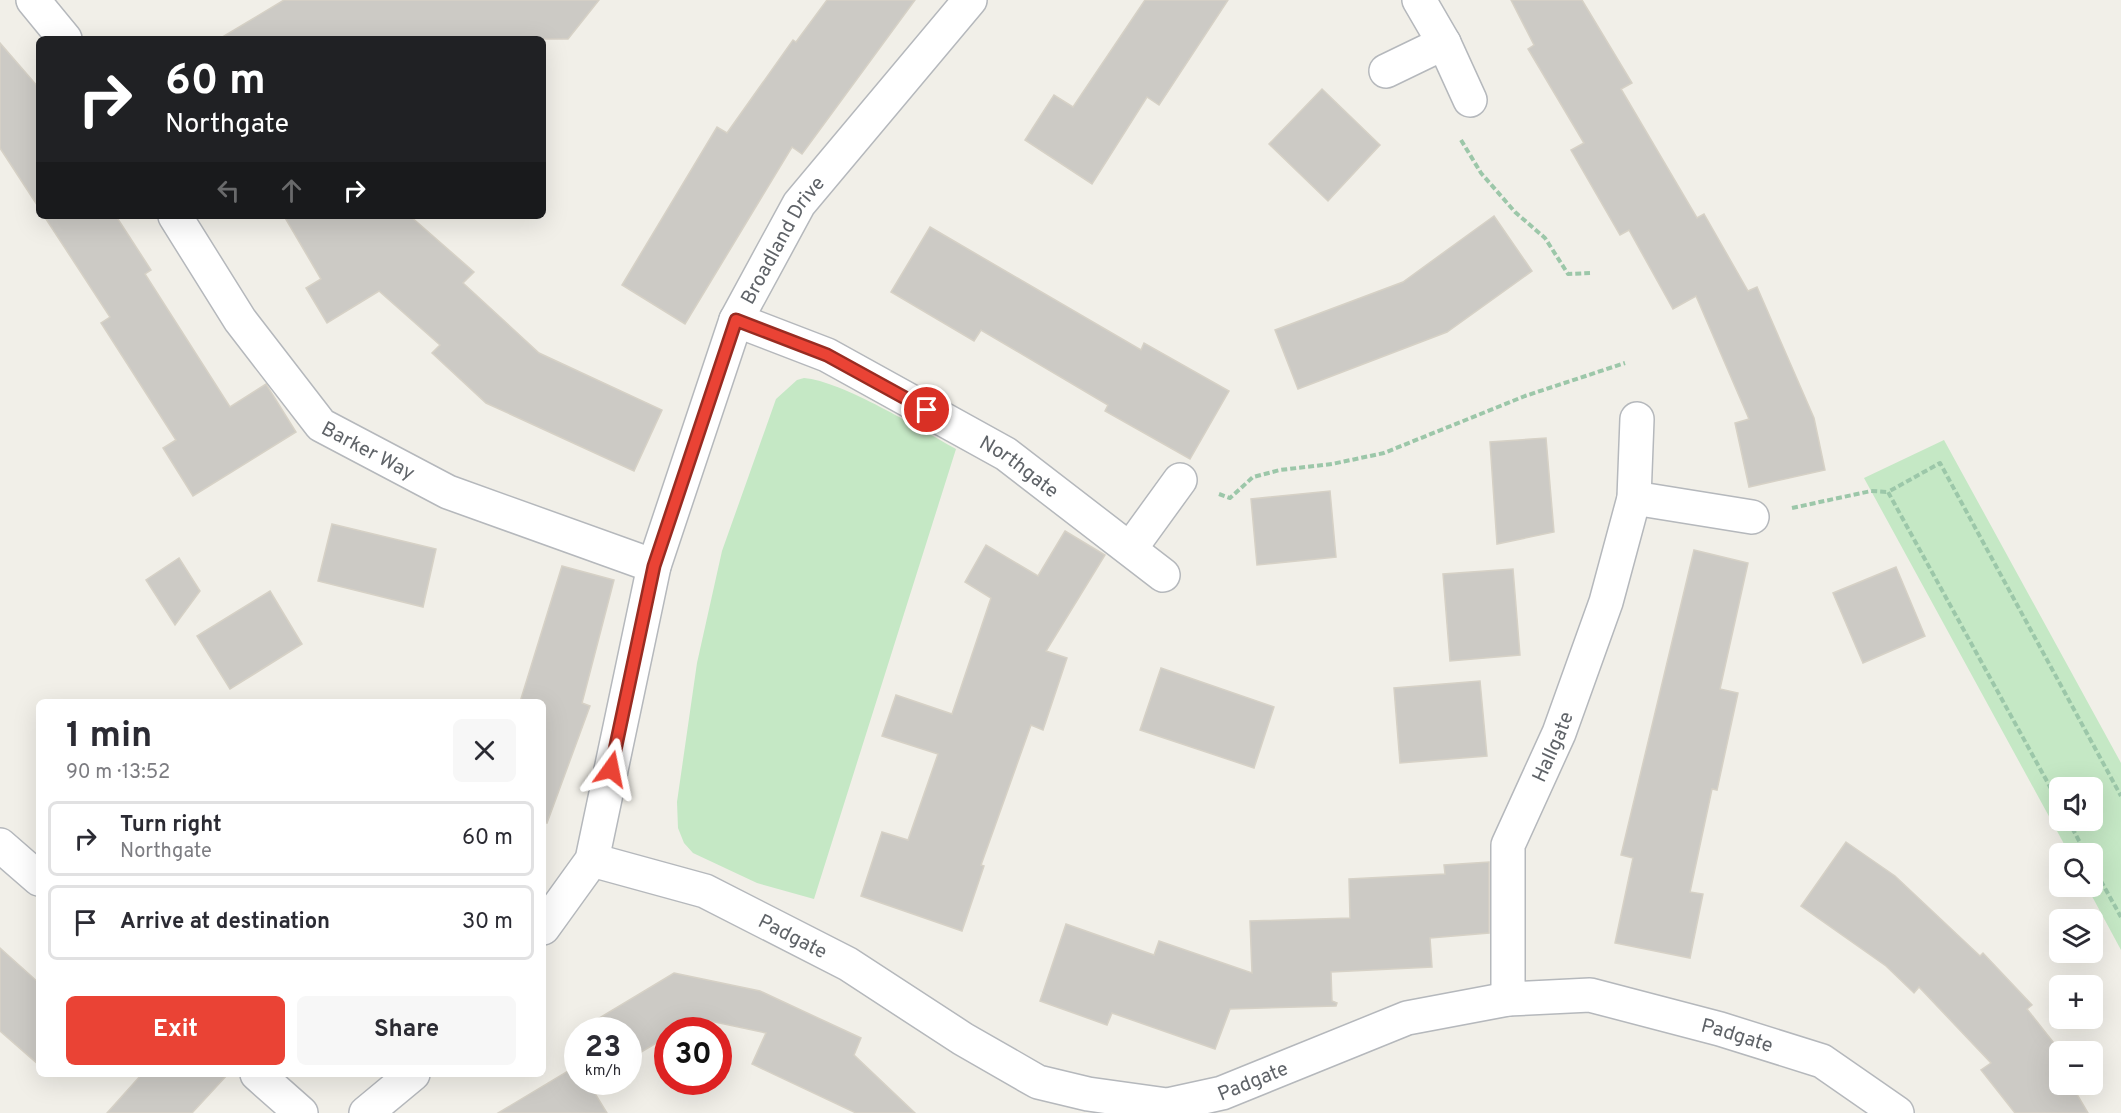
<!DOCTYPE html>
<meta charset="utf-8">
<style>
:root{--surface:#fff;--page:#f7f7f7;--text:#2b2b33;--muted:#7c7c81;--line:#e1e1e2;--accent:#ea4335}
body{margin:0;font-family:Overpass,sans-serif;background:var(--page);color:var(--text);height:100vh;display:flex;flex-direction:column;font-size:22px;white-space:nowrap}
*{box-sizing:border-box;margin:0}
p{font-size:20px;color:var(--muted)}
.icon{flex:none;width:33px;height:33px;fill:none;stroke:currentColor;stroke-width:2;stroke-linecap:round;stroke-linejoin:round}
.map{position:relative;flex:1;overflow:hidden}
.panel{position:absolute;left:36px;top:699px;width:510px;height:378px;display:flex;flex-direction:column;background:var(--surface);border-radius:9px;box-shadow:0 6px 24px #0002}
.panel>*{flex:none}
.guide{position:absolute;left:36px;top:36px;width:510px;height:183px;border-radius:9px;box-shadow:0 6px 24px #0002;background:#202124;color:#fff;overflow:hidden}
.buttons{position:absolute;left:2049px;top:777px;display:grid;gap:12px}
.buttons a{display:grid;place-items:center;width:54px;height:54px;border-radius:9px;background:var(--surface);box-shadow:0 6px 24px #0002;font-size:30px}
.speed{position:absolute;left:564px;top:1017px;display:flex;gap:12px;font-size:30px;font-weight:700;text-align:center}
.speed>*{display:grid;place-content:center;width:78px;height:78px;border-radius:50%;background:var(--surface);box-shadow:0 6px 24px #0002;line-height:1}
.speed small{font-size:15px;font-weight:400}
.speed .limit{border:9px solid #d22;background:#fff;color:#111}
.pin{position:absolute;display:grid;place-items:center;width:51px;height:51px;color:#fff;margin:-26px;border:3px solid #fff;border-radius:50%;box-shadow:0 2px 6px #0007}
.me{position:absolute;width:66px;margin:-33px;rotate:12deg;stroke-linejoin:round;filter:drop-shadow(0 0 4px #0008)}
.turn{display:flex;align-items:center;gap:21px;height:126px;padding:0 30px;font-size:27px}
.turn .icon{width:78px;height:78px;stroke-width:2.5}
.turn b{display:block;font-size:42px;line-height:51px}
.lanes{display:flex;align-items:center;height:57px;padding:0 30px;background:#0003;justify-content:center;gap:30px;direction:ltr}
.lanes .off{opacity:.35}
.round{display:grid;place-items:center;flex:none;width:63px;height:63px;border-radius:9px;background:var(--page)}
.summary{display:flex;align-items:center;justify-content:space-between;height:102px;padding:0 30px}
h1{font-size:36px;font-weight:700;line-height:45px}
.button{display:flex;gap:12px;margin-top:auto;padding:12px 30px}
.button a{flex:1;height:69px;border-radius:9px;background:var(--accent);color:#fff;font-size:24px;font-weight:700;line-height:69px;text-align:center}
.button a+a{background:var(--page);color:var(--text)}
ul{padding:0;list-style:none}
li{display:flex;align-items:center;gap:18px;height:75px;margin:0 12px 9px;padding:0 18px;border:3px solid var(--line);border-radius:9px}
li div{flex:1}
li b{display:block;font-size:22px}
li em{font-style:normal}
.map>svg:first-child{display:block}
.green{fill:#c5e8c5;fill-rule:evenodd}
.building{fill:#cccac5;stroke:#d6d1c6;stroke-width:1.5}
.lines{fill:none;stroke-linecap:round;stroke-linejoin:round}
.minor-casing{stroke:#b5b8bc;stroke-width:36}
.path{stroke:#9cc7a9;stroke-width:4;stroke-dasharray:6 3;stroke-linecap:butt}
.minor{stroke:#fff;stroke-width:33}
.route-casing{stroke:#982c22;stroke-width:15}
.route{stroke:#ea4335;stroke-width:10}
.labels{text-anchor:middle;stroke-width:4.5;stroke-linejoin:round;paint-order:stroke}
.street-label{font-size:20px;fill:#5f6368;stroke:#fff}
</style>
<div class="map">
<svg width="2121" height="1113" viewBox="0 0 2121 1113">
<rect width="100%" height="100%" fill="#f1efe8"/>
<g class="green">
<path d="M804 378C842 381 920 429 956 449L814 899 757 883 693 853 684 843 678 828 677 802 697 663 722 551 776 399 797 380Z"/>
<path d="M1944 440 2121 763V950L2087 887 2092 886V854L2069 853 1864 478ZM2060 788H2092V820H2060Z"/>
</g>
<g class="building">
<polygon points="284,0 599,0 568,39 219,39"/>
<polygon points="827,0 915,0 802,154 792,147 685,324 622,285 717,127 727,133 793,40 796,42"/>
<polygon points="1145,0 1228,0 1159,105 1147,97 1092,184 1025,140 1054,95 1073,107"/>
<polygon points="1511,0 1582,0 1632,83 1621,89 1697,218 1704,214 1748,291 1757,287 1814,418 1825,470 1749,487 1735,423 1749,419 1696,296 1673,309 1629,230 1620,235 1571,150 1584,143 1528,49 1534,45"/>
<polygon points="0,43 39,88 39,208 0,148"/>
<polygon points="1322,89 1380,145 1328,201 1269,144"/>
<polygon points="44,216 116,216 151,270 145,274 230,407 266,384 296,432 193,496 163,448 176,440 101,323 110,317"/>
<polygon points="284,216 410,216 474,272 463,283 539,353 662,410 634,471 486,403 432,353 440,345 379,291 327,323 306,288 321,279"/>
<polygon points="1494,216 1532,271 1447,332 1298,389 1275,330 1403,282"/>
<polygon points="930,227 1141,350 1144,343 1229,391 1190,459 1105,411 1108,405 981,330 974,341 891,292"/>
<polygon points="1546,438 1554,532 1497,544 1490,442"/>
<polygon points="1330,491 1336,557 1257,565 1251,499"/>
<polygon points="332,524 436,549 423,607 318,581"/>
<polygon points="1065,531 1105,555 1046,651 1067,658 1043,730 1031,725 981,865 984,866 962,931 861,896 882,832 908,840 938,754 882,736 896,695 952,714 991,598 965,582 986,545 1038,576"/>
<polygon points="1694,550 1748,563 1720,689 1738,693 1717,790 1712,789 1690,892 1703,894 1690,958 1615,943 1633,858 1621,855"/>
<polygon points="179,558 200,591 175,625 146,580"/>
<polygon points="562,566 614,580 582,703 590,706 547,823 543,822 543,702 520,702"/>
<polygon points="1896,567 1925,636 1863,663 1833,593"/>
<polygon points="1513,569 1520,655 1450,661 1443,574"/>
<polygon points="270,591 302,644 230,689 197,636"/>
<polygon points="1161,668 1274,707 1254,768 1140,730"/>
<polygon points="1480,681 1487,756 1400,763 1394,688"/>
<polygon points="1846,842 1895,876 1980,956 1983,953 2032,1005 2027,1009 2061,1052 2050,1052 2060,1067 2060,1084 2071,1084 2088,1113 2015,1113 1981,1070 1991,1063 1919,987 1914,993 1886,966 1801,906"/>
<polygon points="1489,862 1489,933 1430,938 1432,967 1331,972 1332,1001 1337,1003 1336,1006 1230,1009 1215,1049 1112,1013 1107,1025 1040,1001 1066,924 1154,955 1159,941 1252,973 1250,921 1350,918 1349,879 1445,874 1444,865"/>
<polygon points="0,948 39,983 39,1065 0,1031"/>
<polygon points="674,973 760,991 861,1038 854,1055 915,1113 856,1113 752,1064 766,1033 696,1018 676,1030 668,1030 668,1036 628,1060 628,1030 589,1030 586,1026"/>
<polygon points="578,1065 578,1082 588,1082 607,1113 498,1113"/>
<polygon points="142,1074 228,1074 192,1113 107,1113"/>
</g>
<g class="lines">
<defs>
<g id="minor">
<polyline points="33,0 65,39"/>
<polyline points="1419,0 1444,43 1470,100"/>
<polyline points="1386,71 1444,43"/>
<path id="s1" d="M175 216 240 320 321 425 448 492 654 566"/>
<path id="s2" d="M736 320 827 355 1006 454 1163 575"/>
<polyline points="1634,498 1752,517"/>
<polyline points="1130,549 1180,480"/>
<polyline points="0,845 39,879"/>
<path id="s3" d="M592 860 705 891 848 964 963 1039 1038 1082 1088 1094 1167 1105 1222 1093 1407 1018 1508 999 1590 995 1720 1029 1822 1061 1897 1113"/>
<path id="s4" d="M543 928 592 860 654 566 736 320 799 204 970 0"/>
<path id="s5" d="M1508 999V845L1559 733 1606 602 1634 498 1637 419"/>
<polyline points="257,1074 301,1113"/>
<polyline points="366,1113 413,1074"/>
</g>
</defs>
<use href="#minor" class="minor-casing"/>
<g class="path">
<polyline points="1461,140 1481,173 1515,212 1545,238 1568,274 1590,273"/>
<polyline points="1219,494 1230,498 1253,477 1280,470 1332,464 1384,453 1525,396 1625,363"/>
<polyline points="1792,508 1871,491 1888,492"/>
<polyline points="2060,805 1888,492 1940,463 2121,796"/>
<polyline points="2068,820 2086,854"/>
<polyline points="2092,865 2121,917"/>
</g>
<use href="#minor" class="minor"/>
</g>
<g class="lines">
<defs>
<polyline id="route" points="611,769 654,566 736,320 827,355 927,410"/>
</defs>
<use href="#route" class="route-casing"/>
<use href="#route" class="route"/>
</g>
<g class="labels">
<g class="street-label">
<text dy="7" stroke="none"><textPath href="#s4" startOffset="736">Broadland Drive</textPath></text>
<text dy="7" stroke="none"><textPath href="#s1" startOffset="309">Barker Way</textPath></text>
<text dy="7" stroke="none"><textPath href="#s2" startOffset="320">Northgate</textPath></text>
<text dy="7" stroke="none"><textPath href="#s5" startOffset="262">Hallgate</textPath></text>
<text dy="7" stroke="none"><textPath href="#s3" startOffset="216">Padgate</textPath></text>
<text dy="7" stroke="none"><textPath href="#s3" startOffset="1226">Padgate</textPath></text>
<text dy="7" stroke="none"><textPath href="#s3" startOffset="722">Padgate</textPath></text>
</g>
</g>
</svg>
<div class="buttons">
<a><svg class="icon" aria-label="sound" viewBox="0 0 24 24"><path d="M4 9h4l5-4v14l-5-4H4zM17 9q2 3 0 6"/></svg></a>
<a><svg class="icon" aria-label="search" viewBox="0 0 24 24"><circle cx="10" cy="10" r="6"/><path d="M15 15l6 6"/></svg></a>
<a><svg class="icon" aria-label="layers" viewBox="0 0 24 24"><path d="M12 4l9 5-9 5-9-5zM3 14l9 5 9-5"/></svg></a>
<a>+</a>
<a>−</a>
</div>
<div class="speed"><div>23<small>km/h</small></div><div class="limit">30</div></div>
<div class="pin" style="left:927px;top:410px;background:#d93025"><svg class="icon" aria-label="arrive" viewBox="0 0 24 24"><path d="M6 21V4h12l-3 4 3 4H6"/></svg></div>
<svg class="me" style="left:611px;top:769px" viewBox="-20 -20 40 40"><path d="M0-17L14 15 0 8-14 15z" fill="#ea4335" stroke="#fff" stroke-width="4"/></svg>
<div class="guide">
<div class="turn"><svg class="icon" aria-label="right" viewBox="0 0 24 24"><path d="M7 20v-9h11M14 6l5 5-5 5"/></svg><div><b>60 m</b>Northgate</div></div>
<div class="lanes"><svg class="icon off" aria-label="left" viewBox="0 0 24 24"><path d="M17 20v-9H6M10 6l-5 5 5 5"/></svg><svg class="icon off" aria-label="ahead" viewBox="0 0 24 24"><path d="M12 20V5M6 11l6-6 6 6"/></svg><svg class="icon" aria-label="right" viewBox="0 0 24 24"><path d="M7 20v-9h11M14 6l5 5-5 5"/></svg></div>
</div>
<section class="panel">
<div class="summary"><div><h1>1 min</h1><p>90 m · 13:52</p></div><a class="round"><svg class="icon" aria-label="close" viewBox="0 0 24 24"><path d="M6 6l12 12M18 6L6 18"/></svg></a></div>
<ul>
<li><svg class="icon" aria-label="right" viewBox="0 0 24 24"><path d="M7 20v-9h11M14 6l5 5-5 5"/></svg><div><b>Turn right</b><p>Northgate</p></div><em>60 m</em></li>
<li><svg class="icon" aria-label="arrive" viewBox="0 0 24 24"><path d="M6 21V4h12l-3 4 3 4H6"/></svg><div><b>Arrive at destination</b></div><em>30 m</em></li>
</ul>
<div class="button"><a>Exit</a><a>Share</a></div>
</section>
</div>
